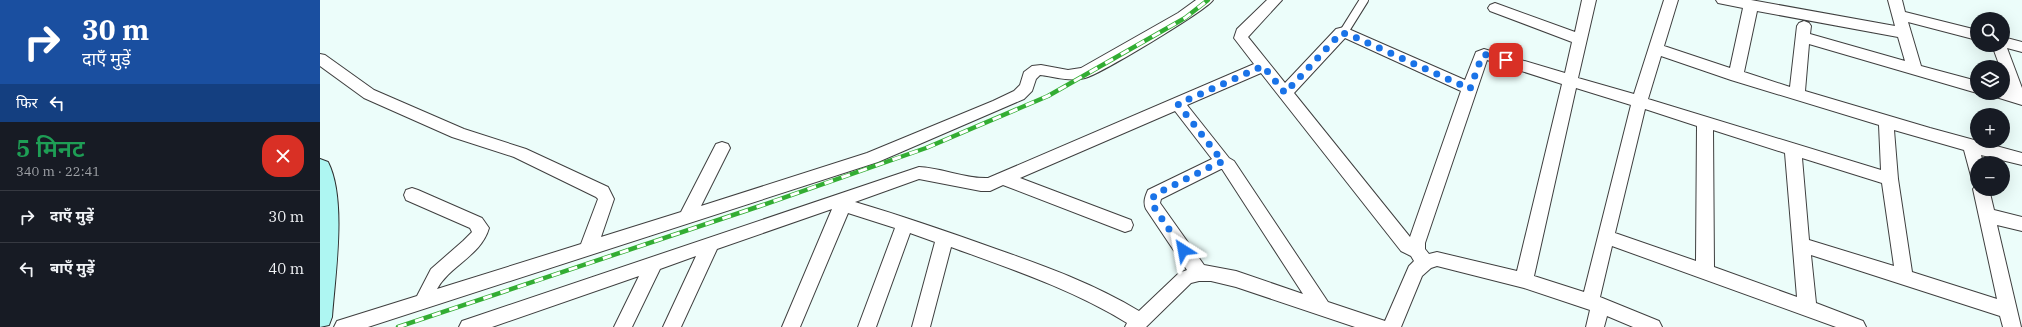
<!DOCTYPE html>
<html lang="hi">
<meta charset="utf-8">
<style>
:root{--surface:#171b24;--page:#242831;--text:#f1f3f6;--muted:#9ea1a6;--line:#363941}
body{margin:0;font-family:"IBM Plex Serif","Noto Sans Devanagari",serif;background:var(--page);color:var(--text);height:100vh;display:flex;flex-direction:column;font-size:15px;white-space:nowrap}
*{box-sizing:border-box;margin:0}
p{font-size:13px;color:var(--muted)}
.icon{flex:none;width:22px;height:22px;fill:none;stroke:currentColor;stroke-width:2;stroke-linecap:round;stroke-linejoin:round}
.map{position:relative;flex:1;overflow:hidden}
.details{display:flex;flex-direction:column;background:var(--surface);width:320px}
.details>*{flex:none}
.hud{background:#1a4fa0;color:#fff;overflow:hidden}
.fabs{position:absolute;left:1650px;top:12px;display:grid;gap:8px}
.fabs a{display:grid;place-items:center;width:40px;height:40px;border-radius:50%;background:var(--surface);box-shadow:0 4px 16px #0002;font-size:20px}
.pin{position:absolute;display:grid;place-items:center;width:34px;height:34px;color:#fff;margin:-17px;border-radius:8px;box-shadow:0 2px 6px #0006}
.me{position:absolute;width:44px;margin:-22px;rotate:326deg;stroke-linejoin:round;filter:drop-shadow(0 0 3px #0008)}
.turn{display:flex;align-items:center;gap:14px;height:84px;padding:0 16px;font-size:18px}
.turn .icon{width:52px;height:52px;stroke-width:2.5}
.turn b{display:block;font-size:28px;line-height:34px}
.then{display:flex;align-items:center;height:38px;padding:0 16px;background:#0003;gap:8px;font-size:15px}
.round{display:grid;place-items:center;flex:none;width:42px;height:42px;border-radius:16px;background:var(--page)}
.head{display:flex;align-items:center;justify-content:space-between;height:68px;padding:0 16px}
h1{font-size:24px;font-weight:600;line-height:30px;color:#1e9e55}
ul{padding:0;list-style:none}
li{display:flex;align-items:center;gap:12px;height:52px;padding:0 16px;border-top:1px solid var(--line)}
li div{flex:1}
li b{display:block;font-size:15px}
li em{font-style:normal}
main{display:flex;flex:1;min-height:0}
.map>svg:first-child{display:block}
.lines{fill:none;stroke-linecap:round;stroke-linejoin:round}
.service-casing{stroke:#3f3f3f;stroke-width:10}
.minor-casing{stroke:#3f3f3f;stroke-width:2}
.secondary-casing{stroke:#2e2e2e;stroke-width:2}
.service{stroke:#fff;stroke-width:8}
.minor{fill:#fff;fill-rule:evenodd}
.secondary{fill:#aef6f2;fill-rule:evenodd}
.rail-casing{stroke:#33ad33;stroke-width:4.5}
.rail{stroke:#fff;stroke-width:3;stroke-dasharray:9;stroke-linecap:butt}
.route{stroke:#1a73e8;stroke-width:7;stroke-dasharray:0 12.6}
</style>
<main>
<section class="details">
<div class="hud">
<div class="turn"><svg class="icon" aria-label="right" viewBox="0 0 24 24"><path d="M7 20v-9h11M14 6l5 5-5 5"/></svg><div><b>30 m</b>दाएँ मुड़ें</div></div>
<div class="then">फिर<svg class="icon" aria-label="left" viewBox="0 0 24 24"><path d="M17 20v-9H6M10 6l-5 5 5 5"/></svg></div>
</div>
<div class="head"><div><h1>5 मिनट</h1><p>340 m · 22:41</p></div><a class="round" style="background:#d93025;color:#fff"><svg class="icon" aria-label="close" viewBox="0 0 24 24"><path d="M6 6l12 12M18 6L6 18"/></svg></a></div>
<ul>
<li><svg class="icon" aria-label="right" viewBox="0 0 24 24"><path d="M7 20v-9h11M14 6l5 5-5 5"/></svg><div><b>दाएँ मुड़ें</b></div><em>30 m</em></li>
<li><svg class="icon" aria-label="left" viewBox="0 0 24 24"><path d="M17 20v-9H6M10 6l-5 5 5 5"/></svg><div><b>बाएँ मुड़ें</b></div><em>40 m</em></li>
</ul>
</section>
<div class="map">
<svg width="1702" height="327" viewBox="0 0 1702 327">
<rect width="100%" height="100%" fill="#ecfdfa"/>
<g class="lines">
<defs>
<polyline id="service" points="1024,32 1044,0"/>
<g id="minor">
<path d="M876 0H893C887 10 779 75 765 78 750 82 736 77 720 75L716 79 712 91 704 99 558 162 48 327H14L17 321 97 296 111 269 143 241 152 232 150 228 86 200 84 195 86 190 92 188 98 190 162 218 169 228C161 256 130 265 117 289L261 244 278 199 276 197 194 157 132 137 44 98 0 66V54L5 55 54 90 144 129 206 149 288 187 294 199 281 237 361 212 396 144 402 142 408 144 410 148 381 206 547 153 673 101 694 91 700 85 704 72 712 66 721 65 748 70 761 68 858 13Z"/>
<path d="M947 0H962L928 37 965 83 1016 29 1024 27 1145 80 1156 52 1164 49 1245 73 1252 42 1170 11 1168 8 1170 5 1175 3 1255 32 1262 0H1276L1258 78 1314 94 1344 0H1358L1344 46 1410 68 1423 8 1398 3 1396 0H1431L1575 26 1568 0H1582L1585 12 1657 30V40L1588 22 1601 66 1657 81V93L1489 44 1485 91 1610 128 1702 153V165L1661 155 1663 163H1657V177L1651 176 1644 150 1574 130 1578 179 1592 272 1677 299 1653 189 1657 184V189H1669L1674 210 1702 217V231L1677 225 1701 327H1683L1680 316 1491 255 1496 303 1543 321 1546 327H1516L1292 246 1280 297 1339 321 1342 327H1313L1287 316 1284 327H1266L1270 310 1204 288 1117 266 1111 268 1102 276 1081 327H1035L916 287 891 281H879L871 283 826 327H805L807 323C752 289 691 269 631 247L610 327H592L615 242 590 233 556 327H538L575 228 528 213 480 327H462L512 209 397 249 361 327H343L376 256 340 269 312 327H294L319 276 172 327H139L142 321 148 319 599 167C623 168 645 179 668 178L934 64 914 38 917 29ZM1437 11 1578 37 1585 61 1490 34 1491 26 1489 23 1484 21 1479 23 1477 26 1470 87 1424 72ZM1025 38 1141 91 1090 237 974 93ZM1341 56 1411 80 1559 125 1561 170 1328 99ZM1167 60 1242 84 1197 271 1117 252 1109 254 1105 249V243ZM941 73 1081 251 1091 256 1094 261 1089 266 1065 321 1008 302 914 161 909 158 867 105ZM1256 88 1311 105 1264 292 1214 276ZM1325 109 1377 126 1376 261 1295 233ZM855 111 892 159 828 190C825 197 823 202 826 209L867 270 859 273 819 311C774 284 725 266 676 249 629 232 582 216 535 202L599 179 661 191H670L683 185 805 232 811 230 813 225 811 220 700 178ZM1393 130 1465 153 1477 297 1394 267ZM1482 158 1562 183 1574 266 1489 240ZM901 169H902L983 294 916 271 884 265 840 203 841 199Z"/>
<polygon points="1683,37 1702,42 1702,52 1687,48 1702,88 1702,105 1676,97 1673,93 1683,93 1683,88 1687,89 1683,77 1683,67 1680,67 1672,45 1683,45"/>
</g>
<path id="secondary" d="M0 159 8 162C27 199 15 275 12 317L9 325 0 327Z"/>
</defs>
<use href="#service" class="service-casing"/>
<use href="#minor" class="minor-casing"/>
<use href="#secondary" class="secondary-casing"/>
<use href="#service" class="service"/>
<use href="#minor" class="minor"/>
<use href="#secondary" class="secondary"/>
<defs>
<polyline id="rail" points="78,327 440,206 606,148 728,96 865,18 888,0"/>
</defs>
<use href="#rail" class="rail-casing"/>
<use href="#rail" class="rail"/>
</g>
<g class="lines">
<polyline class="route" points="863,250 832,204 834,195 898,163 903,162 858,104 943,66 965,93 1021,33 1028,34 1150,89 1162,56 1168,54 1186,60"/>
</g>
</svg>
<div class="fabs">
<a><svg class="icon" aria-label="search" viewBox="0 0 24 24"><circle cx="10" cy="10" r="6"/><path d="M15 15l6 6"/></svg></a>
<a><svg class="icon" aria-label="layers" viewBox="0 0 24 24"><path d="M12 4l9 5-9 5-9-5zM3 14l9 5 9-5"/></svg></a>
<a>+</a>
<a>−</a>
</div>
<div class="pin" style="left:1186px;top:60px;background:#d93025"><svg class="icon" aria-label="arrive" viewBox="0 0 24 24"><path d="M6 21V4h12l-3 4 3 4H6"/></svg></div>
<svg class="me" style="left:863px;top:250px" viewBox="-20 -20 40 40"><path d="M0-17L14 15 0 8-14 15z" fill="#1a73e8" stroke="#fff" stroke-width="4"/></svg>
</div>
</main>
